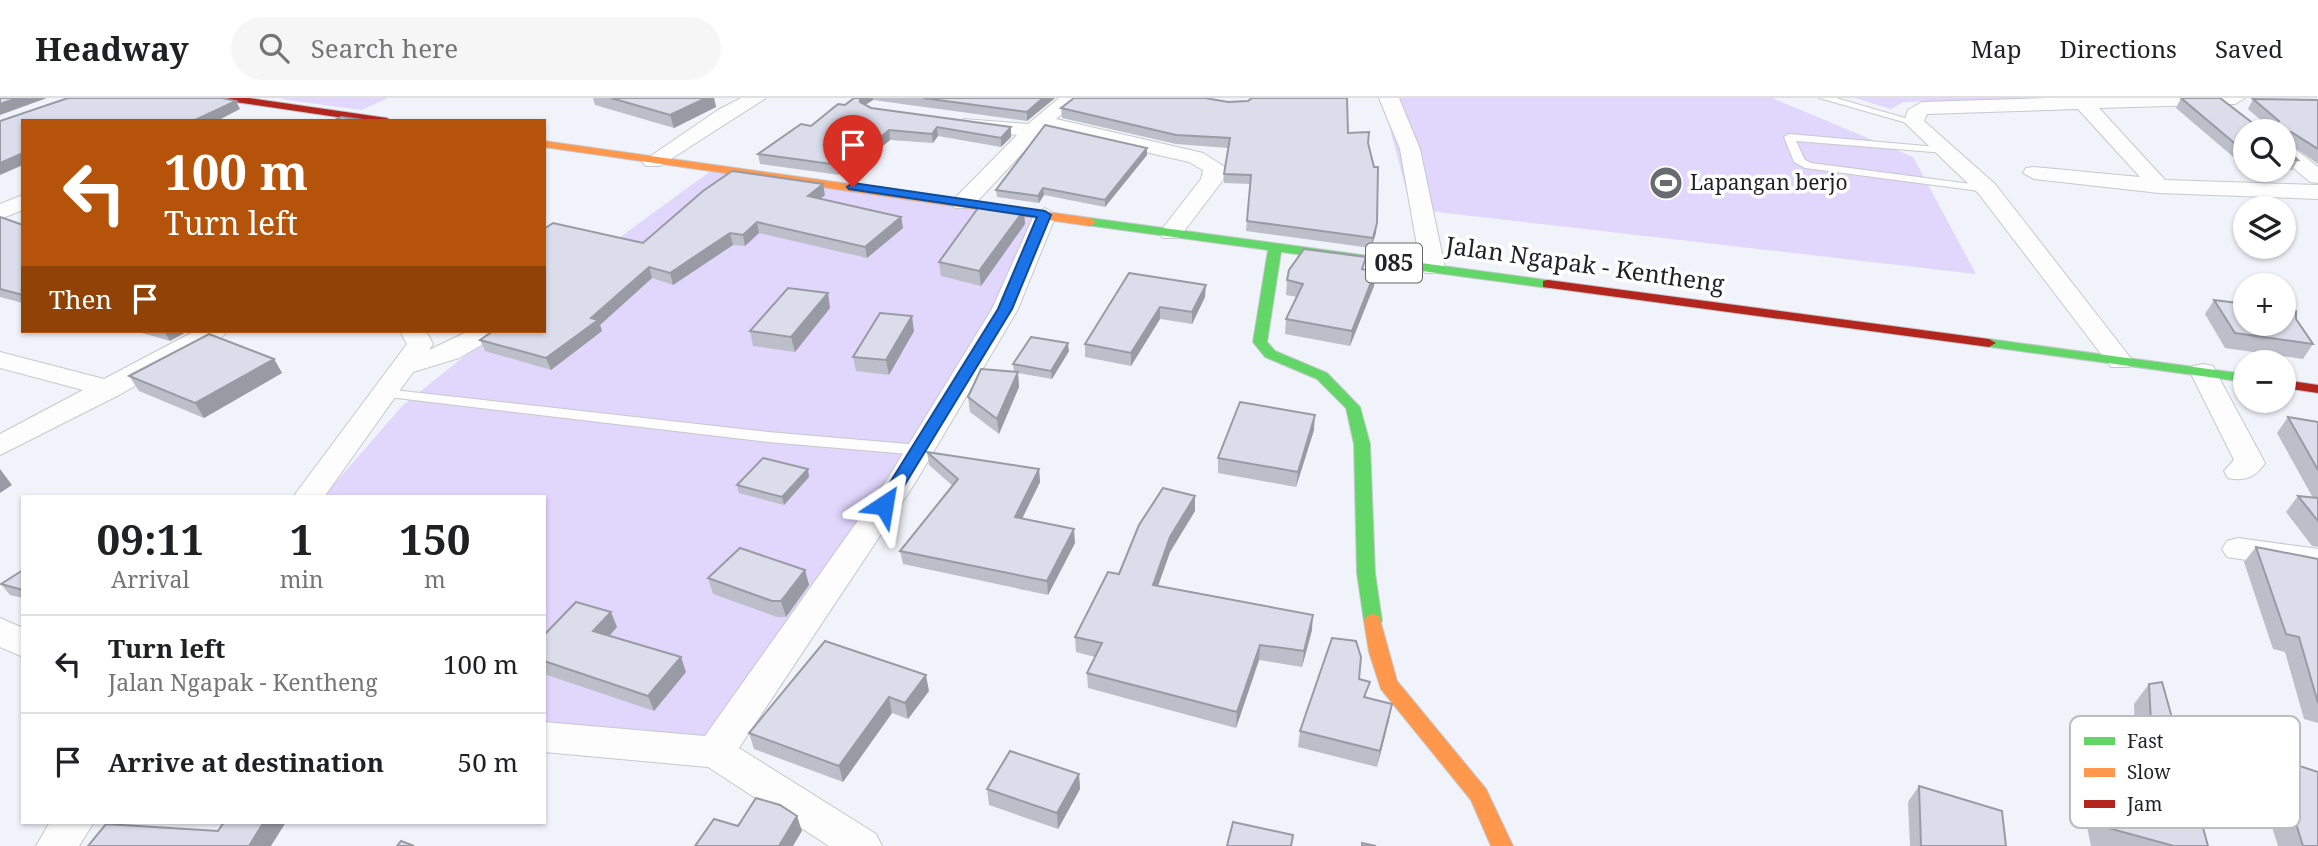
<!DOCTYPE html>
<meta charset="utf-8">
<style>
:root{--surface:#fff;--page:#f6f6f6;--text:#202124;--muted:#757577;--line:#e0e0e0}
body{margin:0;font-family:"Noto Serif",serif;background:var(--page);color:var(--text);height:100vh;display:flex;flex-direction:column;font-size:26px;white-space:nowrap}
*{box-sizing:border-box;margin:0}
p{font-size:23px;color:var(--muted)}
.icon{flex:none;width:38px;height:38px;fill:none;stroke:currentColor;stroke-width:2;stroke-linecap:round;stroke-linejoin:round}
.map{position:relative;flex:1;overflow:hidden}
.drawer{position:absolute;left:21px;top:397px;width:525px;height:329px;display:flex;flex-direction:column;background:var(--surface);border-radius:0px;box-shadow:0 2px 5px #0004}
.drawer>*{flex:none}
.top-card{position:absolute;left:21px;top:21px;width:525px;height:214px;border-radius:0px;box-shadow:0 2px 5px #0004;background:#b45309;color:#fff;overflow:hidden}
.buttons{position:absolute;left:2233px;top:21px;display:grid;gap:14px}
.buttons a{display:grid;place-items:center;width:63px;height:63px;border-radius:50%;background:var(--surface);box-shadow:0 2px 5px #0004;font-size:35px}
.pin{position:absolute;display:grid;place-items:center;width:60px;height:60px;color:#fff;margin:-72px -30px;border-radius:50% 50% 50% 0;rotate:-45deg;box-shadow:0 0 7px #0007}
.pin .icon{rotate:45deg}
.me{position:absolute;width:77px;margin:-38px;rotate:33deg;stroke-linejoin:round;filter:drop-shadow(0 0 5px #0008)}
.turn{display:flex;align-items:center;gap:24px;height:147px;padding:0 28px;font-size:32px}
.turn .icon{width:91px;height:91px;stroke-width:2.5}
.turn b{display:block;font-size:49px;line-height:60px}
.then{display:flex;align-items:center;height:66px;padding:0 28px;background:#0003;gap:14px;font-size:26px}
.eta{display:flex;justify-content:space-evenly;align-items:center;height:119px;text-align:center}
.eta b{font-size:42px;font-weight:700;line-height:49px}
ul{padding:0;list-style:none}
li{display:flex;align-items:center;gap:21px;height:98px;padding:0 28px;border-top:2px solid var(--line)}
li div{flex:1}
li b{display:block;font-size:26px}
li em{font-style:normal}
header{display:flex;align-items:center;gap:42px;box-sizing:border-box;height:98px;padding:0 35px;background:var(--surface);border-bottom:2px solid var(--line)}
header strong{font-size:33px}
nav{display:flex;gap:38px;margin-inline-start:auto;font-size:24px}
.search{width:490px;height:63px;background:var(--page);display:flex;align-items:center;gap:18px;box-sizing:border-box;padding:0 24px;border-radius:38px;color:var(--muted);font-size:26px}
.map>svg:first-child{display:block}
.green{fill:#e1d6fb}
.lines{fill:none;stroke-linecap:round;stroke-linejoin:round}
.lane-casing{stroke:#c5c9cd;stroke-width:2}
.street-casing{stroke:#c5c9cd;stroke-width:2}
.fast-casing{stroke:#c5c9cd;stroke-width:2}
.slow-casing{stroke:#c5c9cd;stroke-width:2}
.jam-casing{stroke:#c5c9cd;stroke-width:2}
.lane{fill:#fdfdfe;fill-rule:evenodd}
.street{fill:#fdfdfe;fill-rule:evenodd}
.fast{fill:#63d668;fill-rule:evenodd}
.slow{fill:#ff974d;fill-rule:evenodd}
.jam{fill:#b3261e;fill-rule:evenodd}
.wall{fill:#bcbec9}
.shaded-wall{fill:#999ba4}
.building{fill:#dbddea;stroke:#999ba4;stroke-width:2}
.route{fill:#1a73e8;stroke:#114b97;stroke-width:2}
.labels{text-anchor:middle;stroke-width:7;stroke-linejoin:round;paint-order:stroke}
.far-poi-label{font-size:21px;fill:#1f2126;stroke:#fff;text-anchor:start}
.shield{fill:#fff;stroke:#626467;stroke-width:2}
.shield-label{font-size:23px;font-weight:bold;fill:#1f2126}
.street-label{font-size:24px;fill:#1f2126;stroke:#fff}
.key{fill:#fff;stroke:#bcbcbe;stroke-width:2}
.key-label{font-size:19px;fill:#1f2126}
</style>
<header>
<strong>Headway</strong>
<div class="search"><svg class="icon" aria-label="search" viewBox="0 0 24 24"><circle cx="10" cy="10" r="6"/><path d="M15 15l6 6"/></svg>Search here</div>
<nav><a>Map</a><a>Directions</a><a>Saved</a></nav>
</header>
<div class="map">
<svg width="2318" height="748" viewBox="0 0 2318 748">
<rect width="100%" height="100%" fill="#f0f4fa"/>
<g class="green">
<polygon points="284,0 388,0 361,12 281,1"/>
<polygon points="1382,0 1772,0 1913,59 1976,176 1411,111"/>
<polygon points="1855,0 2055,0 1903,4 1891,11"/>
<polygon points="712,72 1045,117 1005,211 715,654 544,644 544,399 323,399 402,308 496,233 544,233 586,164"/>
</g>
<g class="lines">
<defs>
<g id="lane">
<polygon points="1819,0 1836,0 1919,24 1914,27"/>
<polygon points="1789,36 1949,50 1950,52 1945,55 1796,43 1805,62 1811,65 1987,88 1993,91 1987,94 1805,70 1794,64 1784,39"/>
<polygon points="385,291 768,334 920,347 928,352 920,357 768,344 380,298 378,295 380,292"/>
</g>
<g id="street">
<polygon points="741,0 766,0 660,68 646,68 642,64 718,12"/>
<polygon points="1059,0 1081,0 1056,21 1203,55 1225,69 1223,82 1179,140 1163,140 1159,135 1201,81 1203,72 1189,64 1045,31 971,110 955,110 952,105 955,100 1017,37 964,29 961,25 964,21 1028,26"/>
<polygon points="1379,0 1399,0 1420,51 1445,170 1441,175 1425,175 1421,170 1400,51"/>
<polygon points="2050,0 2245,0 2235,6 2099,10 2165,82 2318,87 2318,101 2159,95 2034,81 2023,75 2026,70 2034,69 2140,79 2078,11 1927,16 1924,23 1995,86 2133,263 2129,269 2111,269 1979,96 1904,24 1908,12 1922,4"/>
<polygon points="2284,46 2291,48 2318,69 2318,85 2310,84 2284,62"/>
<polygon points="23,97 23,112 0,121 0,106"/>
<polygon points="1045,110 1056,117 1018,211 915,385 739,650 876,736 882,748 829,748 708,669 544,654 544,624 705,638 888,380 992,211 1034,117"/>
<polygon points="195,233 227,233 223,238 119,297 0,357 0,336 83,292 0,270 0,254 104,281"/>
<polygon points="400,233 426,233 433,246 429,252 469,233 501,233 497,238 459,260 413,274 324,399 293,399 407,246"/>
<path d="M2203 266 2213 268 2216 274 2265 365C2256 379 2244 384 2228 380L2224 373 2234 362 2190 274 2193 268Z"/>
<polygon points="2238,440 2318,451 2318,473 2227,459 2222,451 2227,443"/>
<polygon points="0,520 23,530 23,559 0,549"/>
<polygon points="50,724 94,724 79,748 36,748"/>
</g>
<g id="fast">
<polygon points="1090,120 1553,183 1553,189 1548,190 1281,154 1267,244 1275,253 1327,275 1360,309 1370,346 1375,475 1382,523 1379,528 1367,528 1364,523 1357,475 1354,346 1346,310 1317,281 1265,259 1253,244 1268,152 1086,127 1084,124"/>
<polygon points="1989,241 2245,276 2245,284 1984,248 1982,245"/>
</g>
<g id="slow">
<polygon points="544,43 1090,120 1096,124 1090,128 544,49"/>
<polygon points="1373,516 1379,518 1397,583 1486,691 1513,748 1491,748 1471,702 1381,591 1369,554 1364,523 1367,518"/>
</g>
<g id="jam">
<polygon points="223,0 249,0 387,20 392,23 364,23 228,3"/>
<polygon points="1548,182 1989,241 1996,245 1989,249 1543,189 1543,183"/>
<polygon points="2284,282 2318,287 2318,295 2284,290"/>
</g>
</defs>
<use href="#lane" class="lane-casing"/>
<use href="#street" class="street-casing"/>
<use href="#fast" class="fast-casing"/>
<use href="#slow" class="slow-casing"/>
<use href="#jam" class="jam-casing"/>
<use href="#lane" class="lane"/>
<use href="#street" class="street"/>
<use href="#fast" class="fast"/>
<use href="#slow" class="slow"/>
<use href="#jam" class="jam"/>
</g>
<g class="wall">
<polygon points="593,0 714,0 716,9 674,30 595,7"/>
<polygon points="854,0 1055,0 1027,23 873,2 865,7 871,10 1011,39 1001,49 938,38 933,45 890,42 847,78 760,66 758,56 811,28"/>
<polygon points="1237,0 1347,0 1348,35 1368,45 1376,135 1371,150 1246,133 1250,86 1224,85 1224,76 1228,50 1176,46 1062,20 1061,10 1228,4 1248,3 1250,2 1249,0"/>
<polygon points="2181,0 2254,26 2265,26 2248,11 2253,1 2318,2 2318,66 2288,45 2288,52 2298,62 2292,72 2284,72 2284,33 2245,33 2245,69 2176,10"/>
<polygon points="1147,57 1105,109 1044,97 1039,105 997,99 996,92"/>
<polygon points="825,97 820,101 901,119 903,130 867,160 759,135 745,148 733,147 673,187 652,180 600,227 602,233 551,272 485,253 480,242 643,145"/>
<polygon points="0,119 23,127 23,205 0,199"/>
<polygon points="1025,126 981,188 941,178 939,164"/>
<polygon points="1364,171 1374,188 1350,248 1285,236 1286,221 1297,199 1286,197 1287,182"/>
<polygon points="1129,175 1205,199 1192,226 1160,221 1131,268 1085,259 1085,246"/>
<polygon points="828,195 830,210 795,254 753,248 750,233"/>
<polygon points="2214,202 2296,221 2313,246 2303,261 2225,250 2205,216"/>
<polygon points="135,233 188,233 170,243"/>
<polygon points="914,233 889,277 856,273 853,259"/>
<polygon points="1069,253 1052,281 1018,275 1019,289 999,336 970,314 968,299 1014,274 1013,266"/>
<polygon points="274,261 282,275 204,320 139,293 129,278"/>
<polygon points="2288,319 2318,324 2318,449 2312,448 2286,414 2298,398 2313,400 2277,335"/>
<polygon points="1314,332 1296,389 1218,375 1218,360"/>
<polygon points="927,354 1039,371 1040,384 1022,421 1075,445 1048,497 903,466 900,453 953,388 929,367"/>
<polygon points="809,379 784,407 739,395 737,387"/>
<polygon points="1195,398 1195,413 1170,454 1158,488 1312,532 1302,569 1259,562 1236,630 1088,590 1087,575 1095,559 1076,554 1075,539 1119,476"/>
<polygon points="2256,449 2318,461 2318,625 2304,621 2285,554 2273,551 2244,464"/>
<polygon points="23,472 23,500 10,497 1,486"/>
<polygon points="805,472 809,487 786,519 777,519 713,496 708,480"/>
<polygon points="617,529 609,538 686,574 654,613 544,576 544,537"/>
<polygon points="825,543 929,593 908,621 892,615 843,684 754,651 749,635"/>
<polygon points="1359,581 1367,600 1389,622 1377,669 1298,649 1300,633"/>
<polygon points="2149,586 2174,627 2318,674 2318,748 2278,748 2271,726 2194,699 2208,748 2091,748 2082,705 2098,685 2137,695 2134,606"/>
<polygon points="1079,676 1080,691 1058,731 989,707 987,691"/>
<polygon points="1919,688 2006,748 1910,748 1908,704"/>
</g>
<g class="shaded-wall">
<polygon points="17,0 47,0 0,17 0,6"/>
<polygon points="706,0 714,0 716,9 674,30 670,17"/>
<polygon points="860,0 873,0 873,2 862,9 862,13"/>
<polygon points="1043,0 1055,0 1027,23 1027,14"/>
<polygon points="236,3 240,11 217,23 193,23"/>
<polygon points="937,29 938,38 933,45 932,36"/>
<polygon points="1011,29 1011,39 1001,49 1001,40"/>
<polygon points="889,32 890,42 847,78 846,68"/>
<polygon points="1147,50 1147,57 1105,109 1105,102"/>
<polygon points="23,55 23,67 0,77 0,65"/>
<polygon points="823,86 825,97 811,109 808,98"/>
<polygon points="1043,90 1044,97 1039,105 1038,98"/>
<polygon points="1024,112 1025,126 981,188 979,173"/>
<polygon points="901,119 903,130 867,160 865,149"/>
<polygon points="757,124 759,135 745,148 743,137"/>
<polygon points="1377,125 1376,135 1371,150 1373,140"/>
<polygon points="730,135 733,147 673,187 670,175"/>
<polygon points="649,169 652,180 600,227 602,233 551,272 546,260"/>
<polygon points="1375,174 1374,188 1350,248 1352,233"/>
<polygon points="1206,187 1205,199 1192,226 1192,214"/>
<polygon points="828,195 830,210 795,254 791,239"/>
<polygon points="1160,209 1160,221 1131,268 1131,255"/>
<polygon points="912,218 914,233 889,277 886,262"/>
<polygon points="164,233 188,233 170,243"/>
<polygon points="1068,245 1069,253 1052,281 1051,273"/>
<polygon points="274,261 282,275 204,320 195,305"/>
<polygon points="1018,274 1019,289 999,336 997,321"/>
<polygon points="1315,317 1314,332 1296,389 1298,374"/>
<polygon points="0,371 12,387 0,395"/>
<polygon points="808,371 809,379 784,407 782,399"/>
<polygon points="1039,371 1040,384 1016,433 1015,419"/>
<polygon points="1195,398 1195,413 1170,454 1153,502 1153,487 1170,439"/>
<polygon points="1074,431 1075,445 1048,497 1047,483"/>
<polygon points="805,472 809,487 786,519 781,503"/>
<polygon points="611,514 617,529 600,549 593,533"/>
<polygon points="1313,517 1312,532 1302,569 1304,553"/>
<polygon points="1260,547 1259,562 1236,630 1237,614"/>
<polygon points="681,559 686,574 654,613 648,598"/>
<polygon points="926,577 929,593 908,621 905,605"/>
<polygon points="889,599 892,615 843,684 839,668"/>
<polygon points="1392,606 1389,622 1377,669 1380,653"/>
<polygon points="1079,676 1080,691 1058,731 1057,715"/>
<polygon points="797,718 802,733 793,748 779,748"/>
<polygon points="264,724 286,724 271,748 249,748"/>
</g>
<g class="building">
<polygon points="0,0 17,0 0,6"/>
<polygon points="68,0 222,0 236,3 193,23 23,23 23,55 0,65 0,23"/>
<polygon points="611,0 706,0 670,17"/>
<polygon points="854,0 860,0 860,4 871,10 1011,29 1001,40 937,29 932,36 889,32 846,68 758,56 801,26 811,28 838,6 845,7"/>
<polygon points="923,0 1043,0 1027,14"/>
<polygon points="1074,0 1205,0 1228,4 1248,3 1252,0 1347,0 1348,35 1369,34 1368,45 1374,69 1378,69 1377,125 1373,140 1247,123 1251,77 1224,76 1230,40 1176,37 1061,10"/>
<polygon points="2181,0 2220,0 2254,26 2276,26 2279,23 2253,1 2318,2 2318,51 2291,34 2287,36 2288,52 2298,62 2284,61 2284,33 2245,33 2245,54"/>
<polygon points="341,19 371,23 333,23"/>
<polygon points="1045,27 1147,50 1105,102 1043,90 1038,98 996,92"/>
<polygon points="732,73 823,86 808,98 901,119 865,149 757,124 743,137 730,135 670,175 649,169 591,220 598,222 546,260 480,242 493,233 544,233 544,131 553,125 643,145 703,93"/>
<polygon points="981,106 1024,112 979,173 939,164"/>
<polygon points="0,119 23,127 23,197 0,191"/>
<polygon points="1304,151 1366,159 1362,171 1375,174 1352,233 1286,221 1303,186 1287,182 1289,172"/>
<polygon points="1129,175 1206,187 1192,214 1160,209 1131,255 1085,246"/>
<polygon points="788,190 828,195 791,239 750,233"/>
<polygon points="2214,202 2245,206 2245,226 2284,226 2284,211 2296,213 2296,221 2313,246 2235,235"/>
<polygon points="880,215 912,218 886,262 853,259"/>
<polygon points="209,236 274,261 195,305 129,278"/>
<polygon points="1031,239 1068,245 1051,273 1013,266"/>
<polygon points="981,271 1018,274 997,321 968,299"/>
<polygon points="1240,304 1315,317 1298,374 1218,360"/>
<polygon points="2288,319 2318,324 2318,372"/>
<polygon points="927,354 1039,371 1015,419 1074,431 1047,483 900,453 958,381"/>
<polygon points="763,360 808,371 782,399 737,387"/>
<polygon points="1163,390 1195,398 1170,439 1153,487 1313,517 1304,553 1260,547 1237,614 1087,575 1102,545 1075,539 1108,474 1119,476 1139,427"/>
<polygon points="2298,398 2318,400 2318,423"/>
<polygon points="2256,449 2318,461 2318,605 2299,539 2286,536"/>
<polygon points="740,450 805,472 781,503 772,503 708,480"/>
<polygon points="23,472 23,492 1,486"/>
<polygon points="576,504 611,514 593,533 681,559 648,598 544,563 544,537"/>
<polygon points="1332,540 1356,543 1361,559 1359,581 1370,584 1364,599 1392,606 1380,653 1300,633"/>
<polygon points="825,543 926,577 905,605 889,599 839,668 749,635"/>
<polygon points="2162,584 2174,627 2318,674 2318,748 2303,748 2290,706 2187,671 2208,748 2174,748 2108,730 2098,685 2155,700 2149,586"/>
<polygon points="1010,653 1079,676 1057,715 987,691"/>
<polygon points="1919,688 2002,713 2006,748 1921,748"/>
<polygon points="756,700 780,707 797,718 779,748 695,748 714,721 738,728"/>
<polygon points="224,724 264,724 249,748 88,748 106,726 218,733"/>
<polygon points="1233,724 1293,737 1291,748 1227,748"/>
<polygon points="401,743 414,748 397,748"/>
<polygon points="1362,745 1376,748 1362,748"/>
</g>
<polygon class="route" points="853,85 1045,113 1051,117 1012,211 890,411 884,413 876,407 998,211 1037,119 849,91 847,89"/>
<defs>
<symbol id="stadium-disc" viewBox="-11 -11 22 22"><circle r="9.5" fill="#686b70" stroke="#fff"/><path d="M0-5a6.5 5 0 1 0 0 10a6.5 5 0 1 0 0-10ZM-3.5-1.8h7v3.6h-7Z" fill="#fff"/></symbol>
</defs>
<g fill-rule="evenodd">
<use href="#stadium-disc" x="1647" y="66" width="38" height="38"/>
</g>
<g class="labels">
<g class="far-poi-label">
<text x="1690" y="92">Lapangan berjo</text>
</g>
<rect class="shield" x="1366" y="145.5" width="56" height="39" rx="5"/>
<g class="shield-label">
<text x="1394" y="173">085</text>
</g>
<g class="street-label">
<text transform="translate(1585 167) rotate(8)" y="8">Jalan Ngapak - Kentheng</text>
</g>
</g>
<rect x="2070" y="618" width="230" height="112" rx="10" class="key"/>
<rect x="2084" y="639" width="31" height="8" fill="#63d668"/>
<rect x="2084" y="670" width="31" height="9" fill="#ff974d"/>
<rect x="2084" y="702" width="31" height="8" fill="#b3261e"/>
<g class="key-label">
<text x="2127" y="650">Fast</text>
<text x="2127" y="681">Slow</text>
<text x="2127" y="713">Jam</text>
</g>
</svg>
<div class="buttons">
<a><svg class="icon" aria-label="search" viewBox="0 0 24 24"><circle cx="10" cy="10" r="6"/><path d="M15 15l6 6"/></svg></a>
<a><svg class="icon" aria-label="layers" viewBox="0 0 24 24"><path d="M12 4l9 5-9 5-9-5zM3 14l9 5 9-5"/></svg></a>
<a>+</a>
<a>−</a>
</div>
<div class="pin" style="left:853px;top:89px;background:#d93025"><svg class="icon" aria-label="arrive" viewBox="0 0 24 24"><path d="M6 21V4h12l-3 4 3 4H6"/></svg></div>
<svg class="me" style="left:884px;top:407px" viewBox="-20 -20 40 40"><path d="M0-17L14 15 0 8-14 15z" fill="#1a73e8" stroke="#fff" stroke-width="4"/></svg>
<div class="top-card">
<div class="turn"><svg class="icon" aria-label="left" viewBox="0 0 24 24"><path d="M17 20v-9H6M10 6l-5 5 5 5"/></svg><div><b>100 m</b>Turn left</div></div>
<div class="then">Then<svg class="icon" aria-label="arrive" viewBox="0 0 24 24"><path d="M6 21V4h12l-3 4 3 4H6"/></svg></div>
</div>
<section class="drawer">
<div class="eta">
<div><b>09:11</b><p>Arrival</p></div>
<div><b>1</b><p>min</p></div>
<div><b>150</b><p>m</p></div>
</div>
<ul>
<li><svg class="icon" aria-label="left" viewBox="0 0 24 24"><path d="M17 20v-9H6M10 6l-5 5 5 5"/></svg><div><b>Turn left</b><p>Jalan Ngapak - Kentheng</p></div><em>100 m</em></li>
<li><svg class="icon" aria-label="arrive" viewBox="0 0 24 24"><path d="M6 21V4h12l-3 4 3 4H6"/></svg><div><b>Arrive at destination</b></div><em>50 m</em></li>
</ul>
</section>
</div>
